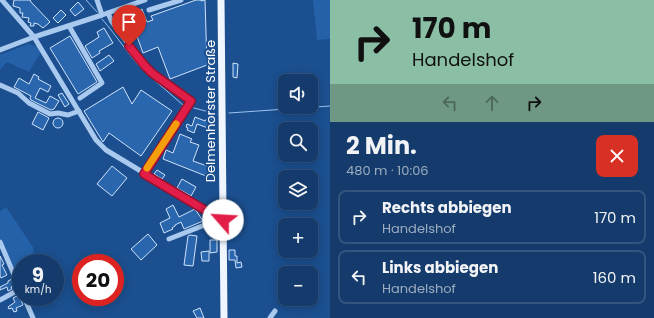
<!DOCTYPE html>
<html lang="de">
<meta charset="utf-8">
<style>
:root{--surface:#143b6b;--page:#1d4271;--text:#f1f3f6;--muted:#9dadc1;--line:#33557e}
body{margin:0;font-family:Poppins,sans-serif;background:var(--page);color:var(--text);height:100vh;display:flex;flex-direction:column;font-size:15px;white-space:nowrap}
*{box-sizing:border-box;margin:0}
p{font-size:13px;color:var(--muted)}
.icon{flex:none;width:22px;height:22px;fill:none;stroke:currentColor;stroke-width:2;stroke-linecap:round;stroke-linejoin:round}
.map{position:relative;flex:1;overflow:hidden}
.details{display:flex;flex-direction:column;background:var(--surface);width:324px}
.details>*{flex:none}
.guide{background:#8abfa5;color:#111;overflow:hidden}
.fabs{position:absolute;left:278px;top:74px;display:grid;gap:8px}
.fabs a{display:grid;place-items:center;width:40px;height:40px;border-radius:8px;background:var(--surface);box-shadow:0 2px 10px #0003,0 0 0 1px var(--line);font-size:20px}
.speed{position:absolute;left:12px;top:254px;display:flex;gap:8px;font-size:20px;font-weight:700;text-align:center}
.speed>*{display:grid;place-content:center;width:52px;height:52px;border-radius:50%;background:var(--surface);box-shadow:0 2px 10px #0003,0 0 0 1px var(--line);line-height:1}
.speed small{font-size:10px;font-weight:400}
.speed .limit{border:6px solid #d22;background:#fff;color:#111}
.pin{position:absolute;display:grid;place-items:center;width:34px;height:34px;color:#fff;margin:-41px -17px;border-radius:50% 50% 50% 0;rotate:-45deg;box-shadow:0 0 4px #0007}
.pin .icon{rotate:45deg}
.me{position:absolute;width:44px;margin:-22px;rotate:296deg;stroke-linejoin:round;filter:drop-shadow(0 0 3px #0008)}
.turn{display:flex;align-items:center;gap:14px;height:84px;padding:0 16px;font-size:18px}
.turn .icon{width:52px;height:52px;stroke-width:2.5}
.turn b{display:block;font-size:28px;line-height:34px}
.lanes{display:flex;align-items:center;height:38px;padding:0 16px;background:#0003;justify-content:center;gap:20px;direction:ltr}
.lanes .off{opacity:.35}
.round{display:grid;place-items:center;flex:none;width:42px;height:42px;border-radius:8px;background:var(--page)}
.overview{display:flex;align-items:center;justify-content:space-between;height:68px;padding:0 16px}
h1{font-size:24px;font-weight:700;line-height:30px}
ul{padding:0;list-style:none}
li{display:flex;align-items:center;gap:12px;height:54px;margin:0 8px 6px;padding:0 8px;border:2px solid var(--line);border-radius:8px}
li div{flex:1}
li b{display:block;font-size:15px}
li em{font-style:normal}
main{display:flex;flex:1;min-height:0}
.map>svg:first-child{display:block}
.green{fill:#2461a8}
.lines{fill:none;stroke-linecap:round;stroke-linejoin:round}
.stream{stroke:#9cc4f0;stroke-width:1}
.building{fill:#2a66ad;stroke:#cfe3fa}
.minor{stroke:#a9c9ee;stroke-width:5}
.major{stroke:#f0f6ff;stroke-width:7}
.route-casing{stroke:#92132f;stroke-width:10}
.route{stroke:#e11d48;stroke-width:7}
.slow{stroke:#f59e0b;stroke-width:7}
.labels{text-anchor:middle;stroke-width:4;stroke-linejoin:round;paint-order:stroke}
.street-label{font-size:13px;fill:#fff;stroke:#1b4f8f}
</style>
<main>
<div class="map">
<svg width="330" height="318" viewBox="0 0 330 318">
<rect width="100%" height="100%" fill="#1b4f8f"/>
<g class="green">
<polygon points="313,0 330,0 330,39 317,40"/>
<polygon points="28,44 38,47 41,52 29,72 7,62 0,70 0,55"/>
<polygon points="6,207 33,247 35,263 21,263 21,286 0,238 0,211"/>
</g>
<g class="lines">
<g class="stream">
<polyline points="86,0 97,12"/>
<path d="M102 19C118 37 130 58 148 75"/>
<polyline points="152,78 183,105"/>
<polyline points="194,108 217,114"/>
<polyline points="229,113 330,106"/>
</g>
</g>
<g class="building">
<polygon points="14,0 30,0 31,2 50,22 43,28 38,24 34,23 34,26 30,26 31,23 28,22 29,18 22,17 23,13 20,13 20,8 13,6"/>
<polygon points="196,0 201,0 201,1 205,0 207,65 170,79 158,47 143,53 129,14 142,9 147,22 153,20 151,16"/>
<polygon points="78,2 84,9 75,16 70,10"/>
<polygon points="61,10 66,15 58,23 53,18"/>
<polygon points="104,28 113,43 99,51 100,53 92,58 85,46 99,37 97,32"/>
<polygon points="70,36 97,82 78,94 50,48"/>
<polygon points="109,55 114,61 100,71 96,64"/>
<polygon points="233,63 238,64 237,78 233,77"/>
<polygon points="34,74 39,77 38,79 51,86 48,92 40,88 35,98 46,103 50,96 59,101 54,109 51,110 31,100 30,98 31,96 14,87 19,78 29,84"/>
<polygon points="123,87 132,104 141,90 172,111 141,156 109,133 103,142 84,111"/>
<polygon points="62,93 69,104 65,107 58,95"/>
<polygon points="38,112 49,118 43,130 32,124"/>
<polygon points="195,117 205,121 207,118 212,120 208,128 197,124 194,133 187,130 188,128 186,127 187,124 192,126"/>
<circle cx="58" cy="123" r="5"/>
<polygon points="180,134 192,139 190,142 199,145 193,161 210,167 206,176 163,159 166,150 173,153"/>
<polygon points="112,166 127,178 112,196 97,184"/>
<polygon points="157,170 165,175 162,179 154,174"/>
<polygon points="182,179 196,187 191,196 177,188"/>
<polygon points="173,205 179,217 195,209 203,221 184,229 181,222 175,225 175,226 172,228 173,229 164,233 160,223 170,218 166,209"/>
<polygon points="148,234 157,245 141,260 131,249"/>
<polygon points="190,235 197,236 193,266 184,265 188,236"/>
<polygon points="210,240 217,240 217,252 210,253"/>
<polygon points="229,250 235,250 235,256 237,256 237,263 241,262 242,267 236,268 235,260 229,260"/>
<polygon points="209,251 209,261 202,261 201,252"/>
<polygon points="0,256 4,264 2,265 7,275 1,278 0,276"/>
<polygon points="12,279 14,285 11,287 12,289 8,291 7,287 0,290 0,287 8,283 8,281"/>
<polygon points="19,295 23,305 16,308 17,311 14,312 12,308 9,309 8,307 15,302 13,298"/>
<polygon points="200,308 204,318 197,318 193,311"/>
</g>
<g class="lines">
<g class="minor">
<polyline points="2,0 34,37 96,140 106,150 220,219 223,220"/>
<polyline points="97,0 102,15"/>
<polyline points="149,10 181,0"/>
<polyline points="108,13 112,22 145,66 158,77 191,101 144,174"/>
<polyline points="69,26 102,83 80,98"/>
<polyline points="0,50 34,37 102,15 145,0"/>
<polyline points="0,85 18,93 29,103 50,114 58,113 68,115 79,111"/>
<polyline points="169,239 220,219"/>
<polyline points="0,242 21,291"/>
<polyline points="24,297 33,318"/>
<polyline points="0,300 20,289"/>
<polyline points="270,318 275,311"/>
</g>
<polyline class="major" points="221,0 224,318"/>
</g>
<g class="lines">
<defs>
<polyline id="route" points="129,46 145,66 152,73 191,101 144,174 220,219 223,220"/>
</defs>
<use href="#route" class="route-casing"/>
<use href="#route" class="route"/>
<polyline class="slow" points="147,168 176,124"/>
</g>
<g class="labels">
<g class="street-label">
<text transform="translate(210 111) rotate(-90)" y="5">Delmenhorster Straße</text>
</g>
</g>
</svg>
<div class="fabs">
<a><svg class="icon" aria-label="sound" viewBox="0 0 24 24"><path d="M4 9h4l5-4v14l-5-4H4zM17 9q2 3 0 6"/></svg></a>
<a><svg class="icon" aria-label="search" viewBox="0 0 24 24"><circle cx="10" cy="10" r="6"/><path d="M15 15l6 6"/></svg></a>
<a><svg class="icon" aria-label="layers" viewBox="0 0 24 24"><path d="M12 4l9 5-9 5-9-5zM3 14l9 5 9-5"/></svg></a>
<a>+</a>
<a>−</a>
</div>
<div class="speed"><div>9<small>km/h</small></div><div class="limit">20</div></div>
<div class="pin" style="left:129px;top:46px;background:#d93025"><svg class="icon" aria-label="arrive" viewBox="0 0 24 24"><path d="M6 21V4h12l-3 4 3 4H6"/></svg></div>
<svg class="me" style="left:223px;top:220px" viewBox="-20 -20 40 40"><circle r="19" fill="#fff"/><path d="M0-13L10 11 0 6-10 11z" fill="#e11d48"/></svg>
</div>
<section class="details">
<div class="guide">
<div class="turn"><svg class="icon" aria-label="right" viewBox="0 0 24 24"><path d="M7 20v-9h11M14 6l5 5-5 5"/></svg><div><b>170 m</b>Handelshof</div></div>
<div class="lanes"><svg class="icon off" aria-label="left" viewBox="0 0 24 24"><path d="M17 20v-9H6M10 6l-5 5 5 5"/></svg><svg class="icon off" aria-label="ahead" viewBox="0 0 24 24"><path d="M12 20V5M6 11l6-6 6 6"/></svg><svg class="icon" aria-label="right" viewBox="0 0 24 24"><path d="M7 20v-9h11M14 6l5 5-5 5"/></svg></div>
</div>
<div class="overview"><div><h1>2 Min.</h1><p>480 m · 10:06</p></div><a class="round" style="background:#d93025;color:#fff"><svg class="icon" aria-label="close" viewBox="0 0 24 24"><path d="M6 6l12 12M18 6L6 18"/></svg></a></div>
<ul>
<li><svg class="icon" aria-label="right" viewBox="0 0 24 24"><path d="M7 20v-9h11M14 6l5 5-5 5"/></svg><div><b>Rechts abbiegen</b><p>Handelshof</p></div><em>170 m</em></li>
<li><svg class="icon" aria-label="left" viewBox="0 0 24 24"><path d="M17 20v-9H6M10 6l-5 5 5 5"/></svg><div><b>Links abbiegen</b><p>Handelshof</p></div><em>160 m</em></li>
</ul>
</section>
</main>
